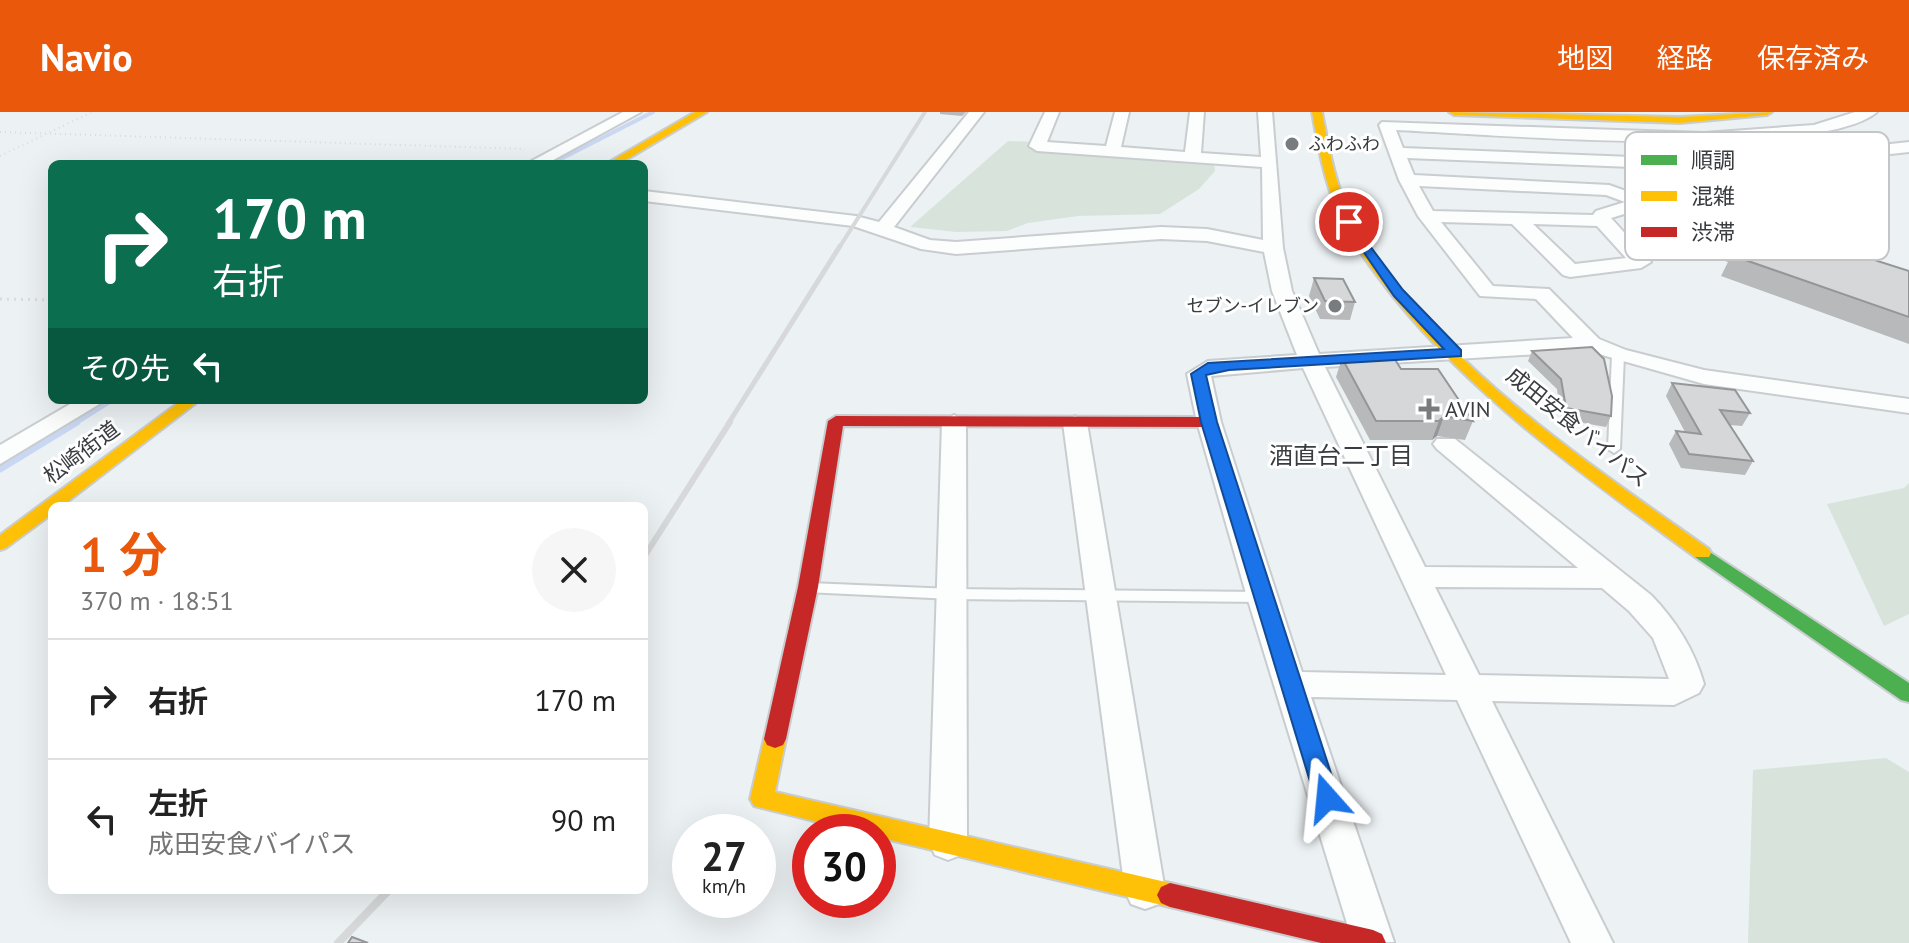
<!DOCTYPE html>
<html lang="ja">
<meta charset="utf-8">
<style>
:root{--surface:#fff;--page:#f6f6f6;--text:#222;--muted:#767676;--line:#e0e0e0;--accent:#ea580c}
body{margin:0;font-family:"PT Sans","Noto Sans JP",sans-serif;background:var(--page);color:var(--text);height:100vh;display:flex;flex-direction:column;font-size:30px;white-space:nowrap}
*{box-sizing:border-box;margin:0}
p{font-size:26px;color:var(--muted)}
.icon{flex:none;width:44px;height:44px;fill:none;stroke:currentColor;stroke-width:2;stroke-linecap:round;stroke-linejoin:round}
.map{position:relative;flex:1;overflow:hidden}
.details{position:absolute;left:48px;top:390px;width:600px;height:392px;display:flex;flex-direction:column;background:var(--surface);border-radius:12px;box-shadow:0 8px 32px #0002}
.details>*{flex:none}
.banner{position:absolute;left:48px;top:48px;width:600px;height:244px;border-radius:12px;box-shadow:0 8px 32px #0002;background:#0b6e4f;color:#fff;overflow:hidden}
.speed{position:absolute;left:672px;top:702px;display:flex;gap:16px;font-size:40px;font-weight:700;text-align:center}
.speed>*{display:grid;place-content:center;width:104px;height:104px;border-radius:50%;background:var(--surface);box-shadow:0 8px 32px #0002;line-height:1}
.speed small{font-size:20px;font-weight:400}
.speed .limit{border:12px solid #d22;background:#fff;color:#111}
.pin{position:absolute;display:grid;place-items:center;width:68px;height:68px;color:#fff;margin:-34px;border:4px solid #fff;border-radius:50%;box-shadow:0 2px 8px #0007}
.me{position:absolute;width:88px;margin:-44px;rotate:342deg;stroke-linejoin:round;filter:drop-shadow(0 0 6px #0008)}
.turn{display:flex;align-items:center;gap:28px;height:168px;padding:0 32px;font-size:36px}
.turn .icon{width:104px;height:104px;stroke-width:2.5}
.turn b{display:block;font-size:56px;line-height:68px}
.then{display:flex;align-items:center;height:76px;padding:0 32px;background:#0003;gap:16px;font-size:30px}
.round{display:grid;place-items:center;flex:none;width:84px;height:84px;border-radius:42px;background:var(--page)}
.head{display:flex;align-items:center;justify-content:space-between;height:136px;padding:0 32px}
h1{font-size:48px;font-weight:700;line-height:60px;color:var(--accent)}
ul{padding:0;list-style:none}
li{display:flex;align-items:center;gap:24px;height:120px;padding:0 32px;border-top:2px solid var(--line)}
li div{flex:1}
li b{display:block;font-size:30px}
li em{font-style:normal}
header{display:flex;align-items:center;gap:48px;box-sizing:border-box;height:112px;padding:0 40px;background:var(--accent);color:#fff}
header strong{font-size:38px}
nav{display:flex;gap:44px;margin-inline-start:auto;font-size:28px}
.map>svg:first-child{display:block}
.green{fill:#d8e4db}
.lines{fill:none;stroke-linecap:round;stroke-linejoin:round}
.stream-far2{stroke:#c9d7f2;stroke-width:4}
.stream-far1{stroke:#c9d7f2;stroke-width:5}
.stream{stroke:#c9d7f2;stroke-width:7}
.lane-casing{stroke:#c9cdd0;stroke-width:4}
.street-casing{stroke:#c9cdd0;stroke-width:4}
.fast-casing{stroke:#c9cdd0;stroke-width:4}
.slow-casing{stroke:#c9cdd0;stroke-width:4}
.jam-casing{stroke:#c9cdd0;stroke-width:4}
.path-far1{stroke:#d9dbdc;stroke-width:2;stroke-dasharray:1 4;stroke-linecap:butt}
.path{stroke:#d9dbdc;stroke-width:3;stroke-dasharray:2 5;stroke-linecap:butt}
.lane{fill:#fcfdfd;fill-rule:evenodd}
.street{fill:#fcfdfd;fill-rule:evenodd}
.fast{fill:#4caf50;fill-rule:evenodd}
.slow{fill:#ffc107;fill-rule:evenodd}
.jam{fill:#c62828;fill-rule:evenodd}
.rail-far3{stroke:#d7d8da;stroke-width:4}
.rail-far2{stroke:#d7d8da;stroke-width:5}
.rail-far1{stroke:#d7d8da;stroke-width:6}
.rail{stroke:#d7d8da;stroke-width:8}
.wall{fill:#b7b9bb}
.shaded-wall{fill:#959698}
.building{fill:#d5d7d9;stroke:#959698;stroke-width:2}
.route{fill:#1a73e8;stroke:#114b97;stroke-width:2}
.poi-dot{fill:#787c7f;stroke:#fff;stroke-width:3}
.labels{text-anchor:middle;stroke-width:6;stroke-linejoin:round;paint-order:stroke}
.far-poi-label{font-size:18px;fill:#3a3d40;stroke:#fff;text-anchor:start}
.poi-label{font-size:22px;fill:#3a3d40;stroke:#fff;text-anchor:start}
.street-label{font-size:22px;fill:#3a3d40;stroke:#fff}
.neighbourhood-label{font-size:24px;fill:#3a3d40;stroke:#fff}
.key{fill:#fff;stroke:#c4c5c6;stroke-width:2}
.key-label{font-size:22px;fill:#3a3d40}
</style>
<header>
<strong>Navio</strong>
<nav><a>地図</a><a>経路</a><a>保存済み</a></nav>
</header>
<div class="map">
<svg width="1909" height="831" viewBox="0 0 1909 831">
<rect width="100%" height="100%" fill="#ecf1f4"/>
<g class="green">
<polygon points="1008,29 1034,30 1030,37 1214,49 1215,59 1199,77 1160,102 1078,104 1028,111 1007,119 956,120 910,115"/>
<polygon points="1909,371 1909,502 1884,514 1827,392 1904,376"/>
<polygon points="1886,646 1909,660 1909,831 1748,831 1753,658"/>
</g>
<g class="lines">
<polyline class="stream-far2" points="551,52 653,0"/>
<polyline class="stream-far1" points="74,312 112,288"/>
<polyline class="stream" points="0,357 77,310"/>
<defs>
<g id="lane">
<polygon points="1618,240 1624,243 1620,337 1614,341 1608,337 1612,243"/>
<polygon points="810,471 952,477 1262,480 1267,481 1270,485 1267,489 1262,490 952,487 805,480 803,476 805,472"/>
</g>
<g id="street">
<polygon points="623,0 641,0 546,52 526,52"/>
<path d="M969 0H984L894 115 930 128 956 130 1161 115 1207 117 1263 128 1262 55 1037 39 1029 34 1045 0H1059L1047 30 1106 34 1115 0H1129L1121 35 1185 40 1190 0H1204L1201 41 1261 45 1258 0H1272L1283 136 1292 179 1319 242 1573 226 1536 187 1480 184 1418 104 1399 68 1379 13 1382 10 1704 21 1814 13 1855 0H1877C1819 50 1484 22 1396 18L1403 36 1734 49 1909 30V40L1734 59 1407 46 1414 63 1609 73 1643 85 1723 62 1748 64V72H1724L1611 106 1651 150 1641 156 1570 165 1563 163 1512 112 1441 110 1493 174 1549 177 1599 227 1626 238 1704 258 1909 287V301L1704 272 1588 239 1325 255 1425 455 1578 456 1437 337 1433 332 1437 327H1455L1651 483C1676 509 1694 537 1704 572L1699 581 1674 593 1492 589 1613 831H1571L1457 588 1311 585 1394 830 1353 831 1247 485 1197 310 1187 262 1208 249 1297 243 1272 179 1264 140 1207 129 1161 127 956 142 921 137 853 114 644 89V79L856 104 879 110ZM1419 74 1606 83 1625 90 1596 99 1593 103 1433 99ZM1533 112 1597 114 1626 146 1575 152ZM1303 256 1446 563 1302 560 1221 310 1211 264ZM1435 475 1602 476 1629 499 1653 526 1669 567 1479 563Z"/>
<polygon points="77,288 106,288 0,352 0,333"/>
<polygon points="954,303 966,310 967,731 961,743 948,748 935,743 929,731 942,310"/>
<polygon points="1075,304 1087,311 1165,779 1159,792 1145,797 1131,792 1125,779 1063,311"/>
</g>
<polygon id="fast" points="1702,435 1909,571 1909,590 1901,588 1695,445 1693,441"/>
<g id="slow">
<polygon points="695,0 707,0 619,52 606,52"/>
<path d="M1312 0H1322C1329 37 1336 77 1354 110 1430 247 1584 348 1709 437L1711 441 1709 445H1695C1590 368 1478 290 1395 187 1374 160 1352 132 1338 100 1324 69 1318 34 1312 0Z"/>
<polygon points="1449,0 1680,5 1772,0 1767,3 1680,11 1454,3"/>
<polygon points="182,288 200,288 62,394 52,394 52,402 6,436 0,438 0,423"/>
<polygon points="775,618 783,621 786,627 775,680 1170,771 1179,775 1183,783 1179,791 1170,795 878,725 878,720 858,720 754,694 750,687 764,627 767,621"/>
</g>
<g id="jam">
<polygon points="836,304 1209,305 1217,310 1209,315 843,314 818,475 786,627 783,633 775,636 767,633 764,627 798,475 828,309"/>
<polygon points="1170,771 1373,818 1382,822 1386,831 1321,831 1170,795 1161,791 1157,783 1161,775"/>
</g>
</defs>
<use href="#lane" class="lane-casing"/>
<use href="#street" class="street-casing"/>
<use href="#fast" class="fast-casing"/>
<use href="#slow" class="slow-casing"/>
<use href="#jam" class="jam-casing"/>
<g class="path-far1">
<polyline points="0,20 525,37"/>
<polyline points="0,44 92,0"/>
</g>
<polyline class="path" points="0,187 52,188"/>
<use href="#lane" class="lane"/>
<use href="#street" class="street"/>
<use href="#fast" class="fast"/>
<use href="#slow" class="slow"/>
<use href="#jam" class="jam"/>
<polyline class="rail-far3" points="839,136 925,0"/>
<polyline class="rail-far2" points="728,312 840,134"/>
<polyline class="rail-far1" points="644,445 730,310"/>
<polyline class="rail" points="338,831 389,778"/>
</g>
<g class="wall">
<polygon points="940,0 966,0 962,4 940,2"/>
<polygon points="1720,123 1909,159 1909,232 1721,164 1728,150 1710,144"/>
<polygon points="1314,166 1355,190 1350,208 1320,207 1309,184"/>
<polygon points="1532,239 1611,304 1606,315 1561,307 1557,277 1528,249"/>
<polygon points="1342,246 1401,257 1473,309 1465,328 1437,324 1432,328 1370,328 1336,265"/>
<polygon points="1672,271 1750,301 1742,314 1730,313 1753,349 1745,363 1681,356 1669,332 1676,319 1685,320 1666,284"/>
</g>
<polygon class="shaded-wall" points="1444,304 1437,324 1432,328 1439,309"/>
<g class="building">
<polygon points="1749,108 1909,159 1909,205 1731,143 1744,137 1738,135 1743,131 1720,123"/>
<polygon points="1314,166 1343,167 1355,190 1325,189"/>
<polygon points="1592,235 1604,247 1612,284 1611,304 1566,296 1561,267 1532,239"/>
<polygon points="1342,246 1394,246 1401,257 1438,257 1473,309 1444,304 1439,309 1376,309"/>
<polygon points="1672,271 1735,278 1750,301 1720,298 1753,349 1689,342 1676,319 1701,322"/>
<polygon points="352,825 368,831 348,831"/>
</g>
<polygon class="route" points="1349,106 1403,178 1461,238 1461,244 1229,258 1206,263 1217,310 1339,686 1335,693 1327,696 1318,693 1315,686 1201,310 1191,262 1208,251 1444,237 1394,184 1343,110"/>
<g class="poi-dot">
<circle cx="1292" cy="32" r="8"/>
<circle cx="1335" cy="194" r="8"/>
<path d="M1425 285h8v8h8v8h-8v8h-8v-8h-8v-8h8z"/>
</g>
<g class="labels">
<g class="far-poi-label">
<text x="1308" y="38">ふわふわ</text>
<text x="1319" y="200" text-anchor="end">セブン-イレブン</text>
</g>
<g class="poi-label">
<text x="1445" y="305">AVIN</text>
</g>
<g class="street-label">
<text transform="translate(1578 315) rotate(39)" y="8">成田安食バイパス</text>
<text transform="translate(81 340) rotate(-37)" y="8">松崎街道</text>
</g>
<g class="neighbourhood-label">
<text x="1341" y="352">酒直台二丁目</text>
</g>
</g>
<rect x="1625" y="20" width="264" height="128" rx="12" class="key"/>
<rect x="1641" y="43" width="36" height="10" fill="#4caf50"/>
<rect x="1641" y="79" width="36" height="10" fill="#ffc107"/>
<rect x="1641" y="115" width="36" height="10" fill="#c62828"/>
<g class="key-label">
<text x="1691" y="56">順調</text>
<text x="1691" y="92">混雑</text>
<text x="1691" y="128">渋滞</text>
</g>
</svg>
<div class="speed"><div>27<small>km/h</small></div><div class="limit">30</div></div>
<div class="pin" style="left:1349px;top:110px;background:#d93025"><svg class="icon" aria-label="arrive" viewBox="0 0 24 24"><path d="M6 21V4h12l-3 4 3 4H6"/></svg></div>
<svg class="me" style="left:1327px;top:686px" viewBox="-20 -20 40 40"><path d="M0-17L14 15 0 8-14 15z" fill="#1a73e8" stroke="#fff" stroke-width="4"/></svg>
<div class="banner">
<div class="turn"><svg class="icon" aria-label="right" viewBox="0 0 24 24"><path d="M7 20v-9h11M14 6l5 5-5 5"/></svg><div><b>170 m</b>右折</div></div>
<div class="then">その先<svg class="icon" aria-label="left" viewBox="0 0 24 24"><path d="M17 20v-9H6M10 6l-5 5 5 5"/></svg></div>
</div>
<section class="details">
<div class="head"><div><h1>1 分</h1><p>370 m · 18:51</p></div><a class="round"><svg class="icon" aria-label="close" viewBox="0 0 24 24"><path d="M6 6l12 12M18 6L6 18"/></svg></a></div>
<ul>
<li><svg class="icon" aria-label="right" viewBox="0 0 24 24"><path d="M7 20v-9h11M14 6l5 5-5 5"/></svg><div><b>右折</b></div><em>170 m</em></li>
<li><svg class="icon" aria-label="left" viewBox="0 0 24 24"><path d="M17 20v-9H6M10 6l-5 5 5 5"/></svg><div><b>左折</b><p>成田安食バイパス</p></div><em>90 m</em></li>
</ul>
</section>
</div>
